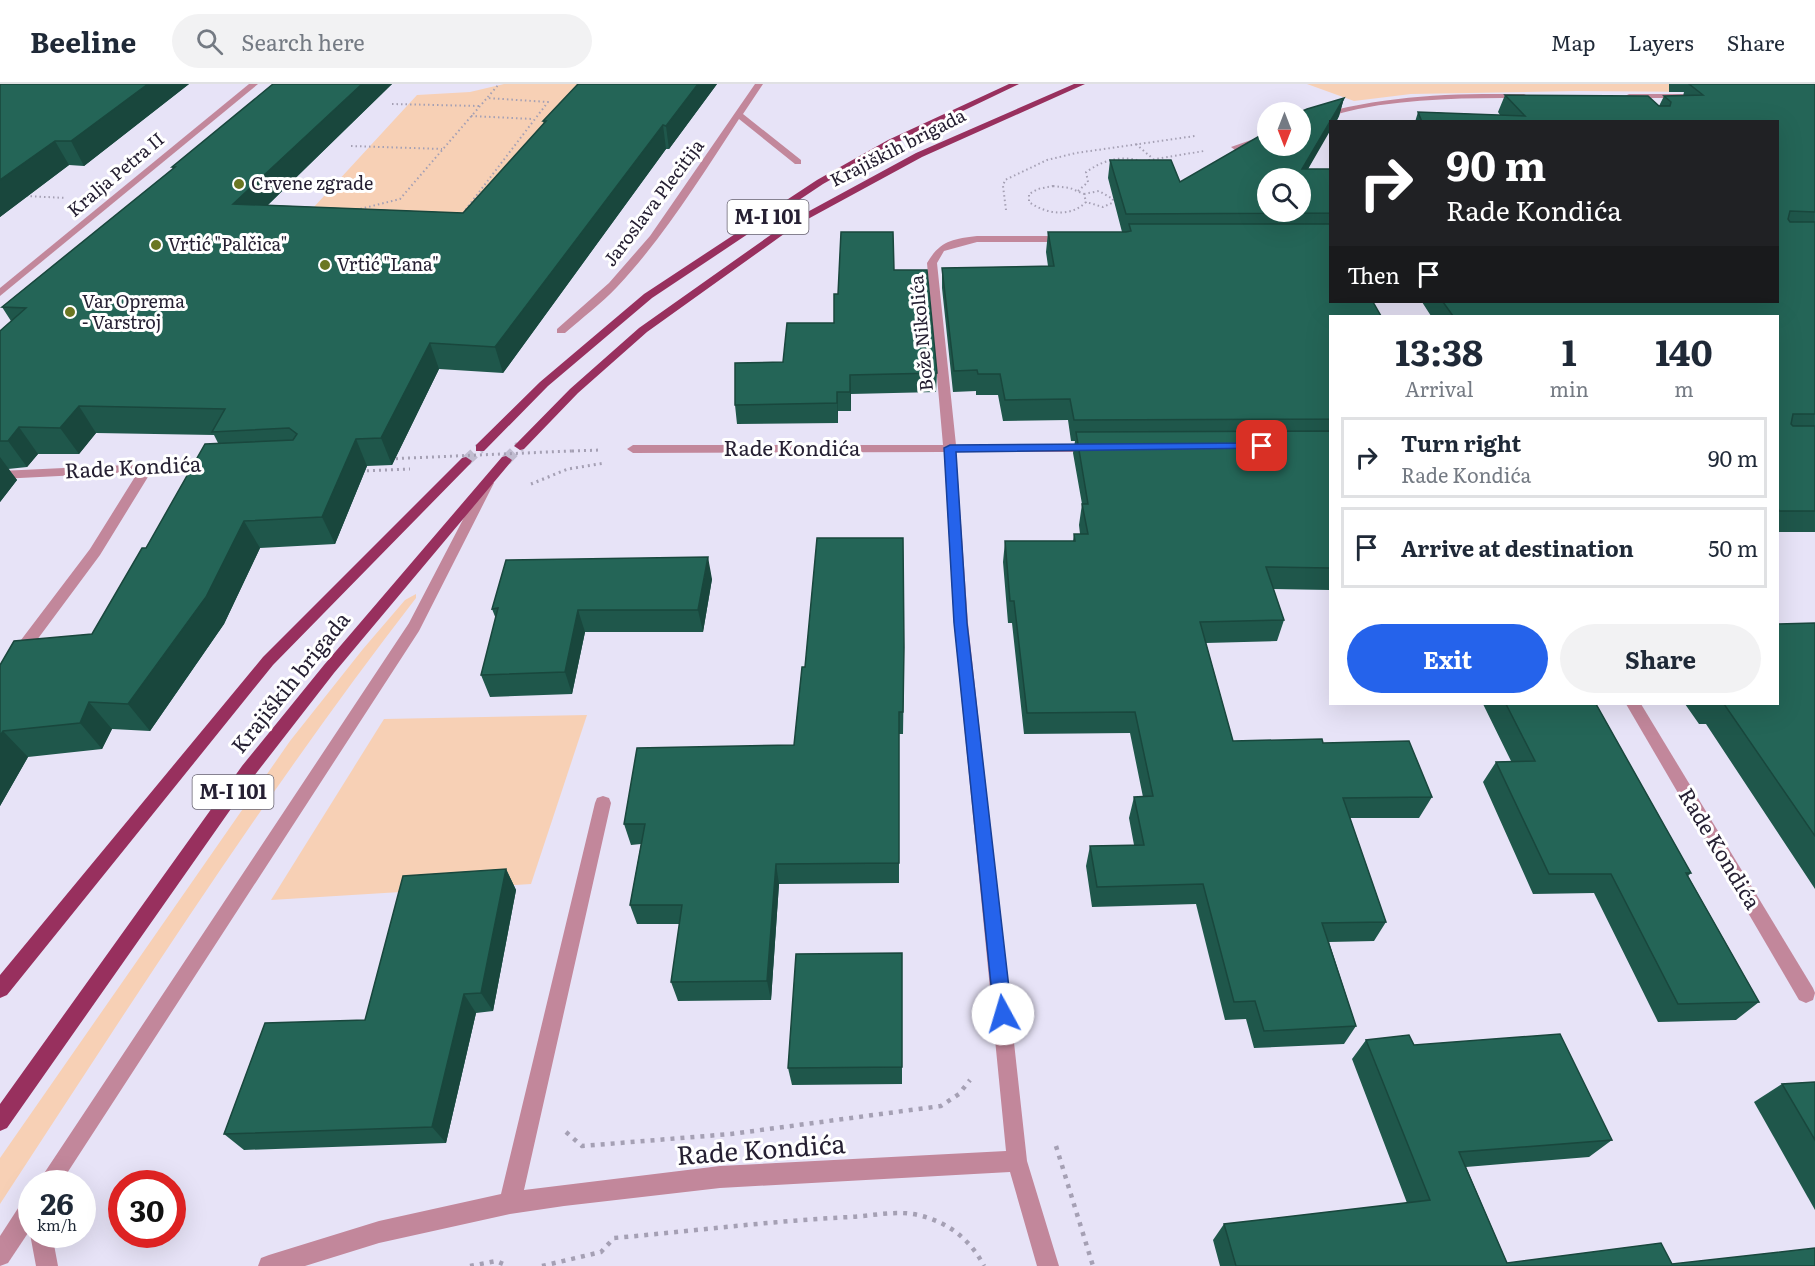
<!DOCTYPE html>
<meta charset="utf-8">
<style>
:root{--surface:#fff;--page:#f2f2f3;--text:#1f2937;--muted:#747a83;--line:#e0e1e3;--accent:#2563eb}
body{margin:0;font-family:Literata,serif;background:var(--page);color:var(--text);height:100vh;display:flex;flex-direction:column;font-size:22px;white-space:nowrap}
*{box-sizing:border-box;margin:0}
p{font-size:20px;color:var(--muted)}
.icon{flex:none;width:33px;height:33px;fill:none;stroke:currentColor;stroke-width:2;stroke-linecap:round;stroke-linejoin:round}
.map{position:relative;flex:1;overflow:hidden}
.sheet{position:absolute;left:1329px;top:231px;width:450px;height:390px;display:flex;flex-direction:column;background:var(--surface);border-radius:0px;box-shadow:0 6px 24px #0002}
.sheet>*{flex:none}
.hud{position:absolute;left:1329px;top:36px;width:450px;height:183px;border-radius:0px;box-shadow:0 6px 24px #0002;background:#202124;color:#fff;overflow:hidden}
.needle{width:39px;rotate:180deg}
.buttons{position:absolute;left:1257px;top:18px;display:grid;gap:12px}
.buttons a{display:grid;place-items:center;width:54px;height:54px;border-radius:50%;background:var(--surface);box-shadow:0 6px 24px #0002;font-size:30px}
.speed{position:absolute;left:18px;top:1086px;display:flex;gap:12px;font-size:30px;font-weight:700;text-align:center}
.speed>*{display:grid;place-content:center;width:78px;height:78px;border-radius:50%;background:var(--surface);box-shadow:0 6px 24px #0002;line-height:1}
.speed small{font-size:15px;font-weight:400}
.speed .limit{border:9px solid #d22;background:#fff;color:#111}
.pin{position:absolute;display:grid;place-items:center;width:51px;height:51px;color:#fff;margin:-26px;border-radius:12px;box-shadow:0 3px 9px #0006}
.me{position:absolute;width:66px;margin:-33px;rotate:354deg;stroke-linejoin:round;filter:drop-shadow(0 0 4px #0008)}
.turn{display:flex;align-items:center;gap:21px;height:126px;padding:0 18px;font-size:27px}
.turn .icon{width:78px;height:78px;stroke-width:2.5}
.turn b{display:block;font-size:42px;line-height:51px}
.then{display:flex;align-items:center;height:57px;padding:0 18px;background:#0003;gap:12px;font-size:22px}
.eta{display:flex;justify-content:space-evenly;align-items:center;height:102px;text-align:center}
.eta b{font-size:36px;font-weight:700;line-height:42px}
.action{display:flex;gap:12px;margin-top:auto;padding:12px 18px}
.action a{flex:1;height:69px;border-radius:36px;background:var(--accent);color:#fff;font-size:24px;font-weight:700;line-height:69px;text-align:center}
.action a+a{background:var(--page);color:var(--text)}
ul{padding:0;list-style:none}
li{display:flex;align-items:center;gap:18px;height:81px;margin:0 12px 9px;padding:0 6px;border:3px solid var(--line);border-radius:0px}
li div{flex:1}
li b{display:block;font-size:22px}
li em{font-style:normal}
header{display:flex;align-items:center;gap:36px;box-sizing:border-box;height:84px;padding:0 30px;background:var(--surface);border-bottom:2px solid var(--line)}
header strong{font-size:28px}
nav{display:flex;gap:33px;margin-inline-start:auto;font-size:21px}
.search{width:420px;height:54px;background:var(--page);display:flex;align-items:center;gap:15px;box-sizing:border-box;padding:0 21px;border-radius:33px;color:var(--muted);font-size:22px}
.map>svg:first-child{display:block}
.green{fill:#f7d0b5}
.lines{fill:none;stroke-linecap:round;stroke-linejoin:round}
.major-tunnel{stroke:#c0bcd0;stroke-width:11;stroke-dasharray:11 6;stroke-linecap:butt}
.path-far2{stroke:#a5a0b4;stroke-width:2;stroke-dasharray:1.5 3;stroke-linecap:butt}
.path-far1{stroke:#a5a0b4;stroke-width:3;stroke-dasharray:2 4;stroke-linecap:butt}
.path{stroke:#a5a0b4;stroke-width:4.5;stroke-dasharray:4 6;stroke-linecap:butt}
.minor{fill:#c2879b;fill-rule:evenodd}
.major{fill:#98305e;fill-rule:evenodd}
.path-bridge{stroke:#a5a0b4;stroke-width:3;stroke-dasharray:2 4;stroke-linecap:butt}
.wall{fill:#1f574b}
.shaded-wall{fill:#19473d}
.building{fill:#246557;stroke:#19473d;stroke-width:1.5;fill-rule:evenodd}
.route{fill:#2563eb;stroke:#184099;stroke-width:1.5}
.poi-dot{fill:#6b7722;stroke:#fff;stroke-width:2}
.labels{text-anchor:middle;stroke-width:6;stroke-linejoin:round;paint-order:stroke}
.far-street-label{font-size:18px;fill:#262033;stroke:#fff}
.far-poi-label{font-size:18px;fill:#262033;stroke:#fff;text-anchor:start}
.shield{fill:#fff;stroke:#676370;stroke-width:1.5}
.shield-label{font-size:20px;font-weight:bold;fill:#262033}
.street-label{font-size:21px;fill:#262033;stroke:#fff}
.near-street-label{font-size:26px;fill:#262033;stroke:#fff}
</style>
<header>
<strong>Beeline</strong>
<div class="search"><svg class="icon" aria-label="search" viewBox="0 0 24 24"><circle cx="10" cy="10" r="6"/><path d="M15 15l6 6"/></svg>Search here</div>
<nav><a>Map</a><a>Layers</a><a>Share</a></nav>
</header>
<div class="map">
<svg width="1815" height="1182" viewBox="0 0 1815 1182">
<rect width="100%" height="100%" fill="#e7e3f7"/>
<g class="green">
<polygon points="504,0 597,0 483,144 290,149 417,11 470,8"/>
<polygon points="1307,0 1803,0 1706,8 1577,7 1411,10 1354,17"/>
<path d="M416 510V514C266 708 134 915 0 1120V1074L290 657 363 565 405 516Z"/>
<polygon points="587,631 531,800 271,816 384,635"/>
</g>
<g class="lines">
<g class="major-tunnel">
<polyline points="506,376 520,362"/>
<polyline points="466,377 480,364"/>
</g>
<g class="path-far2">
<polyline points="392,20 479,22"/>
<polyline points="471,32 533,35"/>
<polyline points="1136,60 1152,74"/>
<polyline points="351,62 442,65"/>
<polyline points="1144,77 1204,67"/>
<path d="M1053 102 1070 104 1084 110 1086 118C1070 134 1046 130 1029 118V110L1038 105Z"/>
<path d="M1078 107 1088 98 1086 88C1104 76 1120 71 1141 77"/>
<polyline points="1084,110 1099,107 1113,115 1112,119 1103,123 1086,118"/>
<polyline points="26,112 66,114"/>
<polyline points="356,126 400,115 487,14"/>
<polyline points="1006,126 1003,102 1005,96 1047,76 1076,69 1195,52"/>
<polyline points="460,133 548,18 487,14 499,0"/>
</g>
<g class="path-far1">
<polyline points="572,367 601,366"/>
<polyline points="390,375 408,374"/>
<polyline points="361,387 410,385"/>
<polyline points="531,400 568,385 605,379"/>
</g>
<g class="path">
<polyline points="566,1048 582,1062 731,1050 941,1022 959,1010 970,996"/>
<polyline points="1056,1062 1093,1182"/>
<polyline points="470,1182 496,1177 508,1182"/>
<path d="M542 1182 601 1168 614 1154C693 1147 771 1137 850 1133 872 1132 896 1126 918 1131 948 1138 970 1155 984 1182"/>
</g>
<g class="minor">
<polygon points="249,0 258,0 0,212 0,204"/>
<path d="M755 0H763L743 30 801 76V80H795L739 35C701 93 664 153 617 203 601 220 582 234 565 249H557V245L609 199 650 152Z"/>
<path d="M1495 10H1524L1528 12 1524 14C1468 14 1413 14 1358 25 1338 29 1320 36 1300 41V36C1364 15 1428 10 1495 10Z"/>
<polygon points="1629,10 1683,10 1687,12 1683,14 1626,14 1625,12"/>
<polygon points="1268,50 1268,55 1235,66 1231,63"/>
<path d="M977 152H1067L1072 155 1067 158H977L944 167 937 179 956 361 1092 360 1098 364 1092 368H956L968 539 1027 1077 1059 1182H1037L1010 1088 720 1104 564 1122 510 1130 379 1159 305 1182H258L261 1174 269 1171 379 1137 501 1110 595 719 597 714 603 712 609 714 611 719 524 1106 720 1082 1006 1067 954 539 944 368 633 369 627 365 633 361H943L927 179C940 157 952 155 977 152Z"/>
<polygon points="213,377 217,378 219,381 217,384 151,388 100,471 31,564 21,564 19,560 21,556 90,465 138,388 0,395 0,387"/>
<polygon points="488,395 494,399 419,547 60,1100 37,1100 409,539 482,399"/>
<polygon points="1626,620 1641,620 1813,904 1815,909 1813,916 1806,919 1799,916"/>
<polygon points="32,1112 32,1143 8,1179 0,1182 0,1152 24,1115"/>
<polygon points="32,1147 32,1150 52,1150 58,1182 36,1182 30,1150"/>
</g>
<g class="major">
<polygon points="1009,0 1019,0 894,60 823,100 652,214 548,302 484,367 476,367 476,361 540,298 644,210 817,96 888,56"/>
<polygon points="1074,0 1085,0 922,73 795,142 647,248 578,309 524,365 520,366 514,362 570,305 639,244 789,138 916,69"/>
<polygon points="506,372 512,376 510,379 334,589 254,692 7,1044 0,1047 0,1020 242,682 324,581 502,373"/>
<polygon points="466,373 472,377 470,380 273,581 7,911 0,914 0,891 263,573 462,374"/>
</g>
<polyline class="path-bridge" points="408,374 572,367"/>
</g>
<g class="wall">
<polygon points="0,0 189,0 84,82 69,81 0,133"/>
<polygon points="273,0 392,0 268,121 463,129 544,40 543,37 717,0 669,65 666,65 503,289 439,285 392,381 367,382 335,460 260,464 224,540 150,647 112,645 102,665 28,673 0,722 0,581 92,550 146,464 218,359 214,351 96,349 79,370 38,370 27,383 8,385 17,396 0,418 0,247 11,237 2,223 173,85 172,83"/>
<polygon points="1669,0 1815,0 1815,448 1778,448 1778,232 1431,232 1422,218 1778,218 1778,38 1415,38 1418,28 1500,31 1498,28 1505,11 1659,22 1664,12 1683,12 1684,8 1669,8"/>
<polygon points="1344,14 1339,32 1336,38 1330,38 1308,85 1330,85 1330,506 1273,505 1284,536 1277,557 1206,559 1233,657 1323,659 1432,713 1419,734 1350,734 1386,838 1374,857 1329,858 1356,942 1344,960 1254,964 1246,935 1225,936 1196,820 1092,823 1086,782 1090,762 1134,761 1129,734 1134,713 1143,713 1130,649 1024,650 1012,539 1008,539 1003,478 1005,457 1073,457 1074,450 1080,450 1079,441 1082,420 1073,369 1075,357 1071,357 1068,336 1003,337 998,311 976,311 976,307 953,308 942,204 942,184 1048,182 1046,168 1048,148 1122,148 1108,94 1110,76 1180,98"/>
<polygon points="894,186 937,289 936,308 851,310 851,327 838,327 838,339 737,340 735,321 783,278 834,239 838,210"/>
<polygon points="712,495 703,548 585,548 572,610 490,613 481,591 496,535 492,525"/>
<polygon points="1815,539 1815,805 1706,640 1699,640 1685,620 1778,620"/>
<polygon points="904,585 903,650 899,650 899,799 779,800 771,916 678,917 671,898 680,840 637,840 630,821 641,760 631,761 624,740 794,661"/>
<polygon points="1483,620 1596,620 1691,789 1688,792 1759,918 1736,936 1658,938 1594,809 1533,810 1483,698 1496,678 1511,677"/>
<polygon points="506,785 516,806 493,927 476,929 446,1059 244,1066 224,1050 365,936"/>
<polygon points="902,869 902,1000 792,1001 788,984"/>
<polygon points="1366,956 1414,961 1612,1056 1589,1073 1466,1083 1507,1179 1672,1180 1815,1182 1220,1182 1213,1156 1224,1140 1407,1119 1352,975"/>
<polygon points="1815,998 1815,1126 1754,1018 1782,1000"/>
</g>
<g class="shaded-wall">
<polygon points="148,0 189,0 84,82 71,57"/>
<polygon points="362,0 392,0 244,144 233,120"/>
<polygon points="698,0 717,0 669,65 666,42"/>
<polygon points="1344,14 1339,32 1336,38 1330,38 1330,47 1300,99 1302,85"/>
<polygon points="663,41 666,65 503,289 495,263"/>
<polygon points="55,57 69,81 0,133 0,96"/>
<polygon points="430,259 439,285 392,381 381,354"/>
<polygon points="850,291 851,310 851,327 850,308"/>
<polygon points="837,308 838,327 838,339 837,319"/>
<polygon points="79,322 96,349 79,370 60,344"/>
<polygon points="19,343 38,370 27,383 8,357"/>
<polygon points="356,355 367,382 335,460 322,433"/>
<polygon points="0,373 17,396 0,418"/>
<polygon points="244,437 260,464 224,540 150,647 128,620"/>
<polygon points="708,473 712,495 703,548 698,526"/>
<polygon points="578,526 585,548 572,610 565,588"/>
<polygon points="89,618 112,645 102,665 80,639"/>
<polygon points="3,647 28,673 0,722 0,652"/>
<polygon points="776,780 779,800 771,916 767,897"/>
<polygon points="506,785 516,806 493,927 481,909"/>
<polygon points="464,910 476,929 446,1059 432,1043"/>
</g>
<g class="building">
<polygon points="0,0 148,0 71,57 55,57 0,96"/>
<polygon points="273,0 362,0 233,120 463,129 546,37 543,37 578,0 698,0 666,42 663,41 495,263 430,259 381,354 356,355 322,433 244,437 206,513 128,620 89,618 80,639 3,647 0,652 0,581 14,557 92,550 142,464 146,464 205,360 293,356 297,350 289,344 212,348 225,325 79,322 60,344 19,343 8,357 0,357 0,247 26,224 2,223 175,83 172,83"/>
<polygon points="1689,0 1815,0 1815,128 1790,127 1788,135 1790,138 1815,138 1815,330 1793,330 1791,340 1793,342 1815,342 1815,427 1779,427 1778,424 1778,232 1453,232 1443,218 1778,218 1778,38 1422,38 1418,28 1525,32 1505,11 1648,12 1659,22 1670,22 1671,18 1664,12 1703,11"/>
<path d="M1344 14 1302 85H1330V129L1126 130 1110 76H1171L1180 98 1268 47V62H1300V28L1307 25ZM1268 94H1300V128H1268Z"/>
<polygon points="1129,140 1330,140 1330,218 1373,218 1381,232 1330,232 1330,335 1074,336 1070,315 1005,316 1000,290 978,290 977,286 954,287 942,184 1054,182 1048,148 1126,148 1131,147"/>
<polygon points="841,148 893,148 894,186 927,186 937,289 850,291 850,308 837,308 837,319 735,321 735,279 783,278 787,239 834,239 834,210 838,210"/>
<polygon points="1330,347 1330,484 1266,483 1284,536 1200,538 1233,657 1322,655 1323,659 1409,657 1432,713 1343,714 1386,838 1322,839 1356,942 1264,947 1255,917 1234,918 1203,800 1097,803 1090,762 1144,761 1134,713 1153,712 1135,628 1027,629 1014,517 1010,517 1005,457 1075,457 1074,450 1088,450 1082,420 1088,420 1076,348"/>
<polygon points="817,454 903,454 904,563 903,628 899,628 899,779 776,780 767,897 671,898 682,821 630,821 645,740 624,740 637,664 794,661 802,583 805,583"/>
<polygon points="708,473 698,526 578,526 565,588 481,591 498,524 492,525 506,476"/>
<polygon points="1815,539 1815,752 1724,620 1778,620 1778,540"/>
<polygon points="1506,620 1596,620 1691,789 1686,789 1759,918 1678,920 1611,790 1549,790 1496,678 1535,677"/>
<polygon points="506,785 481,909 464,910 432,1043 224,1050 265,939 365,936 403,792"/>
<polygon points="902,869 902,983 788,984 796,870"/>
<polygon points="1560,950 1612,1056 1459,1068 1507,1179 1661,1159 1672,1180 1815,1164 1815,1182 1236,1182 1224,1140 1430,1116 1366,956 1409,951 1414,961"/>
<polygon points="1815,998 1815,1056 1782,1000"/>
</g>
<polygon class="route" points="1262,359 1266,360 1266,364 956,368 967,539 1012,930 1009,936 1003,938 997,936 994,930 954,539 944,364 950,361"/>
<g class="poi-dot">
<circle cx="239" cy="100" r="6"/>
<circle cx="156" cy="161" r="6"/>
<circle cx="325" cy="181" r="6"/>
<circle cx="70" cy="228" r="6"/>
</g>
<g class="labels">
<g class="far-street-label">
<text transform="translate(898 64) rotate(-27)" y="6">Krajiških brigada</text>
<text transform="translate(116 91) rotate(-40)" y="6">Kralja Petra II</text>
<text transform="translate(654 119) rotate(-53)" y="6">Jaroslava Plecitija</text>
<text transform="translate(922 249) rotate(-95)" y="6">Bože Nikolića</text>
</g>
<g class="far-poi-label">
<text x="251" y="106">Crvene zgrade</text>
<text x="168" y="167">Vrtić "Palčica"</text>
<text x="337" y="187">Vrtić "Lana"</text>
<text x="82" y="224">Var Oprema<tspan x="82" dy="21">- Varstroj</tspan></text>
</g>
<g class="shield">
<rect x="727.5" y="116" width="81" height="34" rx="4.5"/>
<rect x="192.5" y="691" width="81" height="34" rx="4.5"/>
</g>
<g class="shield-label">
<text x="768" y="140">M-I 101</text>
<text x="233" y="715">M-I 101</text>
</g>
<g class="street-label">
<text x="792" y="372">Rade Kondića</text>
<text transform="translate(133 384) rotate(-3)" y="7">Rade Kondića</text>
<text transform="translate(291 599) rotate(-51)" y="7">Krajiških brigada</text>
<text transform="translate(1719 765) rotate(59)" y="7">Rade Kondića</text>
</g>
<g class="near-street-label">
<text transform="translate(761 1066) rotate(-4)" y="9">Rade Kondića</text>
</g>
</g>
</svg>
<div class="buttons">
<a><svg class="needle" viewBox="-14 -14 28 28"><path d="M0-13l5 13h-10z" fill="#e53935"/><path d="M0 13l5-13h-10z" fill="#747a83"/></svg></a>
<a><svg class="icon" aria-label="search" viewBox="0 0 24 24"><circle cx="10" cy="10" r="6"/><path d="M15 15l6 6"/></svg></a>
</div>
<div class="speed"><div>26<small>km/h</small></div><div class="limit">30</div></div>
<div class="pin" style="left:1262px;top:362px;background:#d93025"><svg class="icon" aria-label="arrive" viewBox="0 0 24 24"><path d="M6 21V4h12l-3 4 3 4H6"/></svg></div>
<svg class="me" style="left:1003px;top:930px" viewBox="-20 -20 40 40"><circle r="19" fill="#fff"/><path d="M0-13L10 11 0 6-10 11z" fill="#2563eb"/></svg>
<div class="hud">
<div class="turn"><svg class="icon" aria-label="right" viewBox="0 0 24 24"><path d="M7 20v-9h11M14 6l5 5-5 5"/></svg><div><b>90 m</b>Rade Kondića</div></div>
<div class="then">Then<svg class="icon" aria-label="arrive" viewBox="0 0 24 24"><path d="M6 21V4h12l-3 4 3 4H6"/></svg></div>
</div>
<section class="sheet">
<div class="eta">
<div><b>13:38</b><p>Arrival</p></div>
<div><b>1</b><p>min</p></div>
<div><b>140</b><p>m</p></div>
</div>
<ul>
<li><svg class="icon" aria-label="right" viewBox="0 0 24 24"><path d="M7 20v-9h11M14 6l5 5-5 5"/></svg><div><b>Turn right</b><p>Rade Kondića</p></div><em>90 m</em></li>
<li><svg class="icon" aria-label="arrive" viewBox="0 0 24 24"><path d="M6 21V4h12l-3 4 3 4H6"/></svg><div><b>Arrive at destination</b></div><em>50 m</em></li>
</ul>
<div class="action"><a>Exit</a><a>Share</a></div>
</section>
</div>
